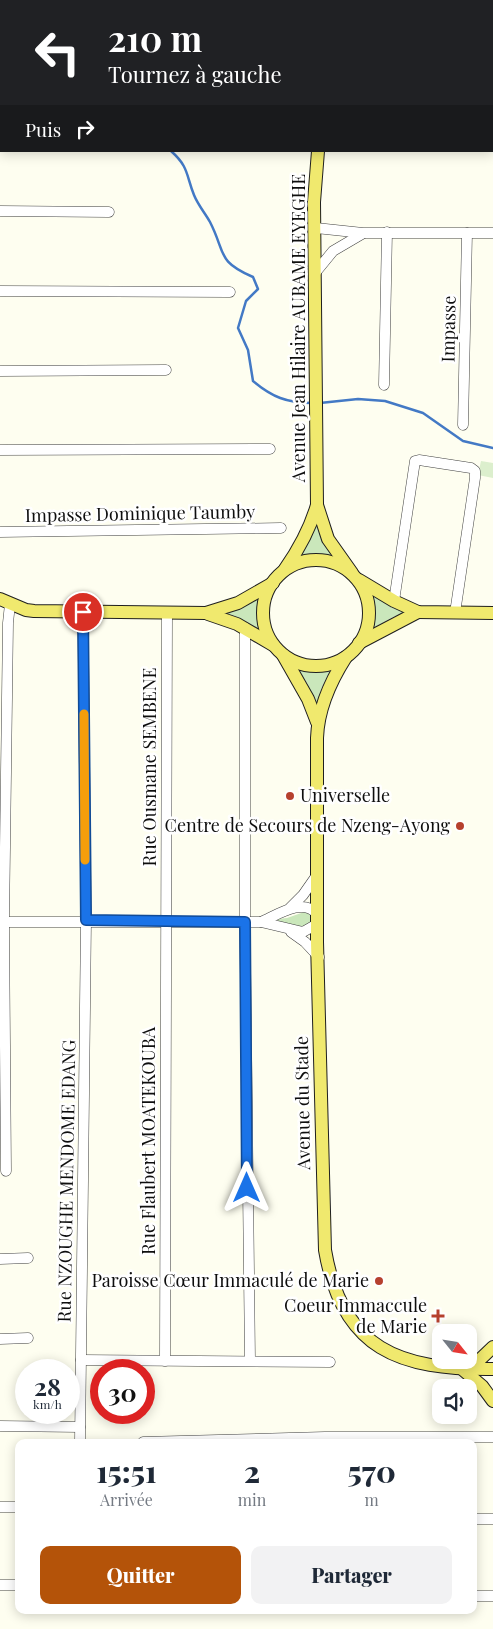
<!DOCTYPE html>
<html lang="fr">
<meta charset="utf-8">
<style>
:root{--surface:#fff;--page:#f2f2f3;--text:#1f2937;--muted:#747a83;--accent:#b45309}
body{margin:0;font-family:"Playfair Display",serif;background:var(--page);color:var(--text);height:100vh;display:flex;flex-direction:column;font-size:19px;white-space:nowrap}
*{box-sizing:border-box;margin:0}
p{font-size:16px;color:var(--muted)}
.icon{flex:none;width:28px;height:28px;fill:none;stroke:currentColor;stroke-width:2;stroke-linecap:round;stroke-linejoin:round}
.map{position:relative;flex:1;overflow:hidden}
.side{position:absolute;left:15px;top:1439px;width:462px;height:175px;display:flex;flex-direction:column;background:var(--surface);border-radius:10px;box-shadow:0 2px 12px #0003}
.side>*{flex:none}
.top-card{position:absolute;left:0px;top:0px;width:494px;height:152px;box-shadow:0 2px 12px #0003;background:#202124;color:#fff;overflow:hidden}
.needle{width:32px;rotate:120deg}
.buttons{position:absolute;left:432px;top:1324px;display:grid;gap:10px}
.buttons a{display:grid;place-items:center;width:45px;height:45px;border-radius:10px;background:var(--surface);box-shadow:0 2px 12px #0003;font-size:25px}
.speed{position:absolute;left:15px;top:1359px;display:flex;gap:10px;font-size:25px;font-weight:700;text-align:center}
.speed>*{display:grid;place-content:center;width:65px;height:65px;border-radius:50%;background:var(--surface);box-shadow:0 2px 12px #0003;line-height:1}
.speed small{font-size:12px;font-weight:400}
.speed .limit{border:8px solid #d22;background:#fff;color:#111}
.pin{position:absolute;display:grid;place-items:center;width:42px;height:42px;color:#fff;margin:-21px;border:2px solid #fff;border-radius:50%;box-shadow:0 1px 5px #0007}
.me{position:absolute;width:55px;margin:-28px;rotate:0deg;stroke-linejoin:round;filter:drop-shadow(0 0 4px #0008)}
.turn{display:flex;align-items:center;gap:18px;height:105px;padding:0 25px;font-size:22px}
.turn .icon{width:65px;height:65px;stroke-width:2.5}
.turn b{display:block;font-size:35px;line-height:42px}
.then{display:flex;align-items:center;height:48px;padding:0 25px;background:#0003;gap:10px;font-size:19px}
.eta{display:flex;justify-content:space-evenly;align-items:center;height:85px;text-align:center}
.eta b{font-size:30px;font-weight:800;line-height:35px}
.cta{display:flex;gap:10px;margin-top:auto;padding:10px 25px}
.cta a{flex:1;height:58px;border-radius:10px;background:var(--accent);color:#fff;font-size:20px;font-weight:800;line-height:58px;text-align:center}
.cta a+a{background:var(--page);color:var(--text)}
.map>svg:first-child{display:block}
.green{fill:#cae7bb}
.pitch{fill:#dcefcd}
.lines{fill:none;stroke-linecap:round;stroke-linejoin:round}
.stream{stroke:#4379c5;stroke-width:2.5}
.minor-casing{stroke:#414141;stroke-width:11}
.major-casing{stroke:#1f1f1f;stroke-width:14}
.minor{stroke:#fff;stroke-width:10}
.major{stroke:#f0e96e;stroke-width:12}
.route-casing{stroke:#114b97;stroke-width:12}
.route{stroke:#1a73e8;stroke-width:9}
.slow{stroke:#f59e0b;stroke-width:9}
.poi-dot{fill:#b6412e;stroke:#fff;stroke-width:2}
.labels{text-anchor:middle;stroke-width:5;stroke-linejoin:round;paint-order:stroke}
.street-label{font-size:18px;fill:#0e0e0e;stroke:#fff}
.poi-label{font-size:18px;fill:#0e0e0e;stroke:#fff;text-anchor:end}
</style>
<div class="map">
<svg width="493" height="1629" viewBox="0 0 493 1629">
<rect width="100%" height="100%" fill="#fefef0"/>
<g class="green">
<polygon points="315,521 332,558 317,556 298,558"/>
<polygon points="371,595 374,595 406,613 393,617 370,630 372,618 369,598"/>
<polygon points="261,596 257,616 261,633 223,612"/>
<polygon points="332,667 322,687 316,708 307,683 298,670 313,671"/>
<polygon points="307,911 312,913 311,925 302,927 278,922 278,919 287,918"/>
</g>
<polygon class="pitch" points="481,461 493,463 493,478 478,475"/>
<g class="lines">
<g class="stream">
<polyline points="42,0 42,1"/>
<path d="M171 151C189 167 186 175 194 195 198 205 205 213 210 222 226 253 216 261 253 277L258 289 246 301 238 328 248 350 253 381C272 397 287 403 312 403"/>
<polyline points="320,403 358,399 385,401 423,413 463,441 493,448"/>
</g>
<defs>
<g id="minor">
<polyline points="364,0 366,1"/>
<polyline points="114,1 115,0"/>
<polyline points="403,1 404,0"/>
<polyline points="492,18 493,14"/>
<polyline points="0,132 1,133"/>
<polyline points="492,134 493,134"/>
<polyline points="0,211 109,212"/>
<polyline points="316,228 363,233 493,233"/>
<polyline points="315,273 333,251 362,234"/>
<polyline points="0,291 230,292"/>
<polyline points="0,371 166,370"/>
<polyline points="384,385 387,232"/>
<polyline points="463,425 467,233"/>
<polyline points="0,450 270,449"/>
<polyline points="0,532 281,528"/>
<polyline points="394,601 415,461 419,460 471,468 475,471 475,478 455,613"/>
<polyline points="245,628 245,930 250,1360"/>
<polyline points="290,908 303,895 317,875"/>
<polyline points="0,922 261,922 303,932 317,924"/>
<path d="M261 922C277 915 303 897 317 914"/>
<polyline points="291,932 305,942 319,957"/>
<polyline points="6,1171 4,922 8,623 10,604"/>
<polyline points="0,1259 28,1258"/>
<polyline points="0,1339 28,1338"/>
<polyline points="81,1360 330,1362"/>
<polyline points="165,1361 167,614"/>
<polyline points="0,1426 80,1427"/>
<polyline points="80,1442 86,920 83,612"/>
<polyline points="143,1442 325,1437 493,1437"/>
<polyline points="0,1507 19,1507"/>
<polyline points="474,1519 493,1519"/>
<polyline points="0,1585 19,1585"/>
<polyline points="474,1596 493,1596"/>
</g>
<g id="major">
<polyline points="492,40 493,40"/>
<polyline points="318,151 314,202 317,505 328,539 352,573"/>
<circle cx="316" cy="613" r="53"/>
<path d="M285 569C299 549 310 529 317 505"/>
<polyline points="359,580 394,601 418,612 493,613"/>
<polyline points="0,599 26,610 34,611 206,613 238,603 273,583"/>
<polyline points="208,614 237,624 273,645"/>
<polyline points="359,643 418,612"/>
<polyline points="283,655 308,699 317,722"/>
<path d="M346 657C330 682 318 709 317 738V942L325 1250C342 1350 400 1370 493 1369"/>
<polyline points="462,1369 482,1386 493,1401"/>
<polyline points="470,1369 493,1347"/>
</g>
</defs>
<use href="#minor" class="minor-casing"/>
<use href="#major" class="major-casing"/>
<use href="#minor" class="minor"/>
<use href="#major" class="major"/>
</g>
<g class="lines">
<defs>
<polyline id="route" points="83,612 86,920 245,922 247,1188"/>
</defs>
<use href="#route" class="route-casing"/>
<use href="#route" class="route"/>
<polyline class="slow" points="84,714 85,860"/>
</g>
<g class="poi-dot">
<circle cx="290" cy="796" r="5"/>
<circle cx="460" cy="826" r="5"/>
<circle cx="379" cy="1281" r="5"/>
<path d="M435.5 1308.5h5v5h5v5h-5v5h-5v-5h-5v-5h5z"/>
</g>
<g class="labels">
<g class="street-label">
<text transform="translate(299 328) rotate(-90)" y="6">Avenue Jean Hilaire AUBAME EYEGHE</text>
<text transform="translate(449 329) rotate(-89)" y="6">Impasse</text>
<text transform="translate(140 514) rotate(-1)" y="6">Impasse Dominique Taumby</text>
<text transform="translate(150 767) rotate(-90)" y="6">Rue Ousmane SEMBENE</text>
<text transform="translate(303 1103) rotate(-91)" y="6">Avenue du Stade</text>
<text transform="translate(149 1141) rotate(-90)" y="6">Rue Flaubert MOATEKOUBA</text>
<text transform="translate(67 1181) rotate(-89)" y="6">Rue NZOUGHE MENDOME EDANG</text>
</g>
<g class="poi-label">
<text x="300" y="802" text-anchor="start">Universelle</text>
<text x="450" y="832">Centre de Secours de Nzeng-Ayong</text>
<text x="369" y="1287">Paroisse Cœur Immaculé de Marie</text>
<text x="427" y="1312">Coeur Immaccule<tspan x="427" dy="21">de Marie</tspan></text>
</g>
</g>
</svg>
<div class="buttons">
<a><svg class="needle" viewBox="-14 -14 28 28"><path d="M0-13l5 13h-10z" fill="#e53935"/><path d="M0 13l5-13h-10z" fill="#747a83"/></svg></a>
<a><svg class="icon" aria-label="sound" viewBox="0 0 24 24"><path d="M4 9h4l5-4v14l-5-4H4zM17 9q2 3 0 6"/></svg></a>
</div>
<div class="speed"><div>28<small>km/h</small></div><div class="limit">30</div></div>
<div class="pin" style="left:83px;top:612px;background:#d93025"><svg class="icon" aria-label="arrive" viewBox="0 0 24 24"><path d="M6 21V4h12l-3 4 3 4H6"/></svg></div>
<svg class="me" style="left:247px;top:1188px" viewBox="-20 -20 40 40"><path d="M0-17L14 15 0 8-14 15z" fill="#1a73e8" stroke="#fff" stroke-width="4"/></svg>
<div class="top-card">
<div class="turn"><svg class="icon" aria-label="left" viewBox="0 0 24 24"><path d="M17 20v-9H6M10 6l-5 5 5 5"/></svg><div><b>210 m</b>Tournez à gauche</div></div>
<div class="then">Puis<svg class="icon" aria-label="right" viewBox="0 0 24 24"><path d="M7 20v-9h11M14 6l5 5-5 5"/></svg></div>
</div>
<section class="side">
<div class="eta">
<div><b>15:51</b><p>Arrivée</p></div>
<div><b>2</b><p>min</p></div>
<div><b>570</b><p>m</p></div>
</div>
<div class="cta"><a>Quitter</a><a>Partager</a></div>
</section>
</div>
